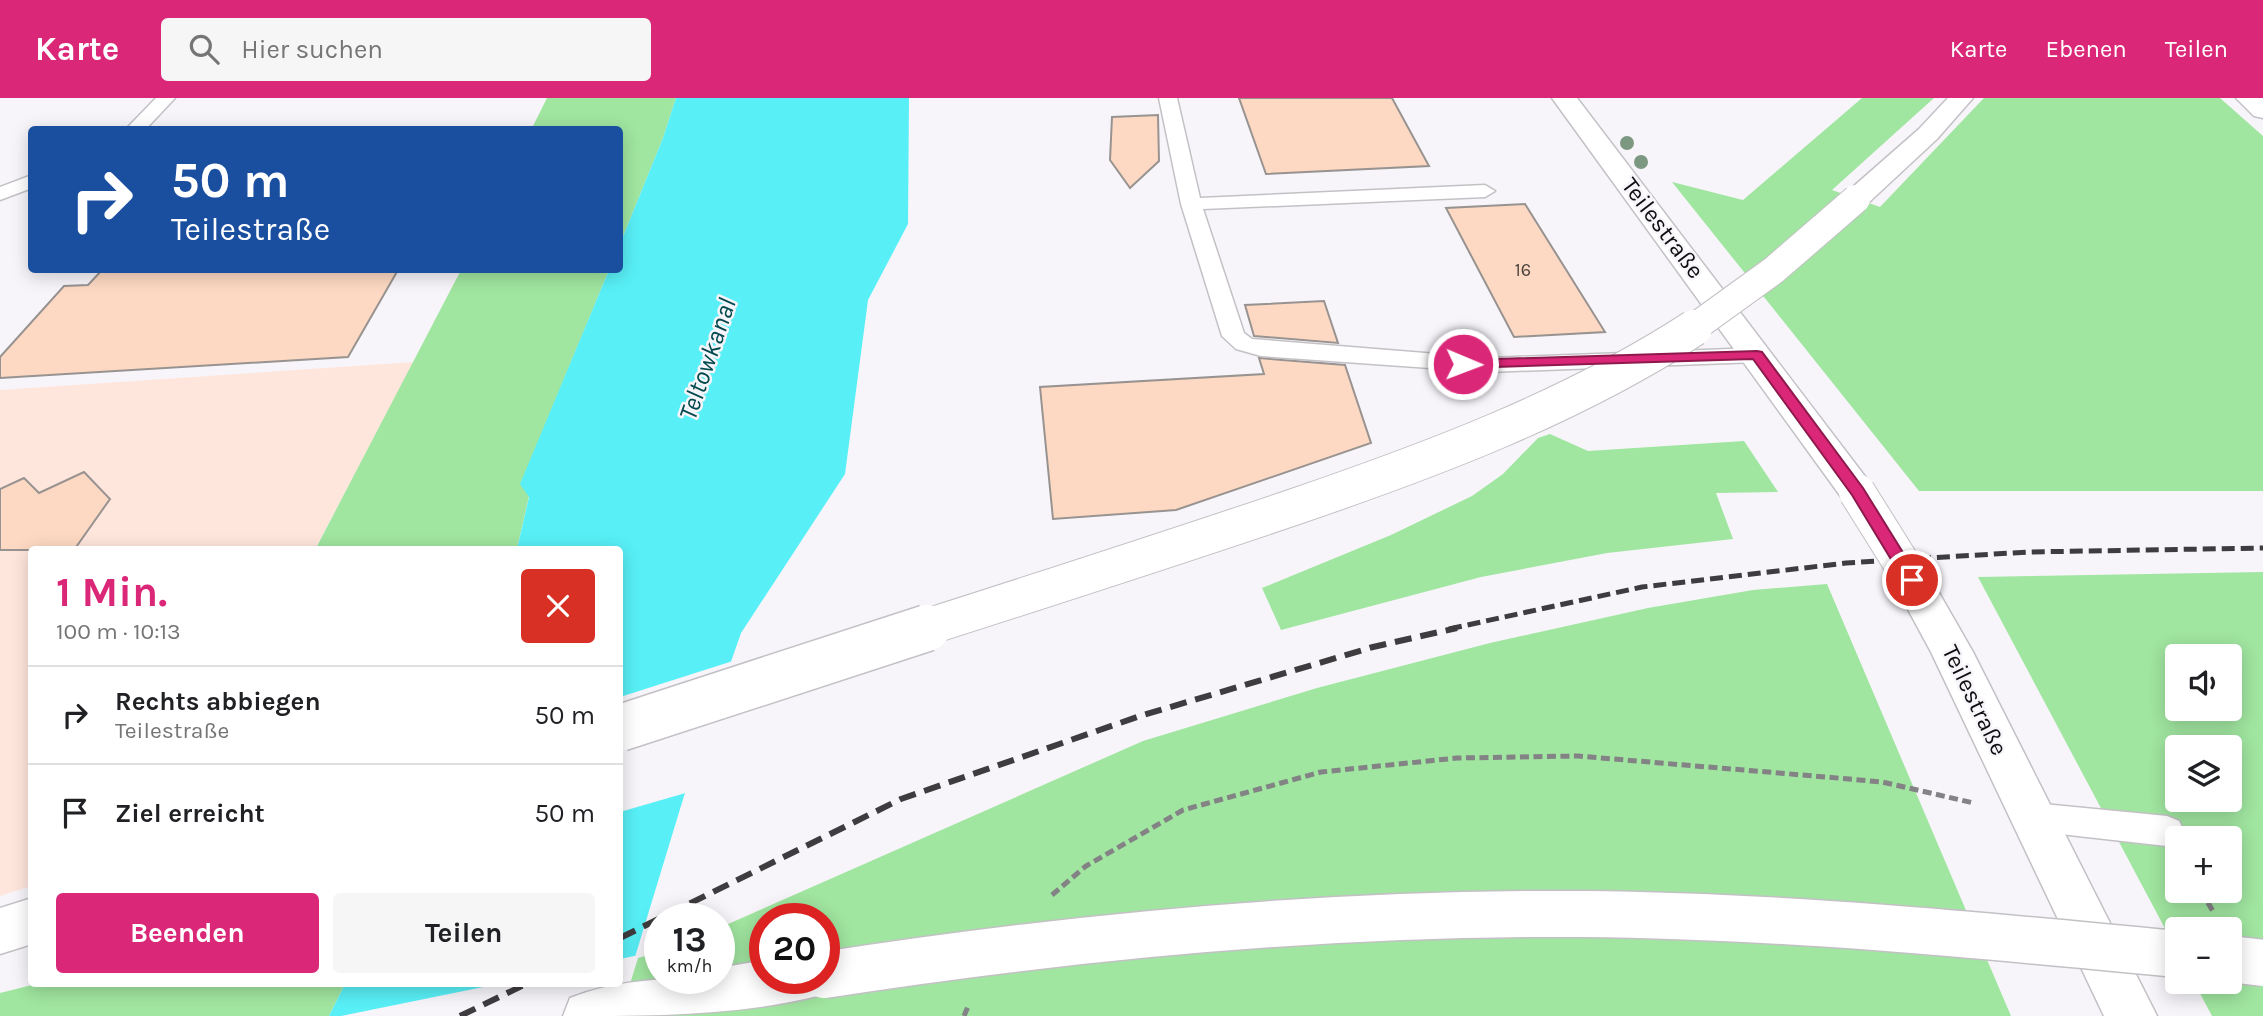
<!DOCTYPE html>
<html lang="de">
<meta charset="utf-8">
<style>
:root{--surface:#fff;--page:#f6f6f6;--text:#202124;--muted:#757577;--line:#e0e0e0;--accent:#db2777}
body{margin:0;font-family:Karla,sans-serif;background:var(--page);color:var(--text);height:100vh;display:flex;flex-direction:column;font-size:26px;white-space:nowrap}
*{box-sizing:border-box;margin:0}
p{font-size:23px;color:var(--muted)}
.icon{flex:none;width:38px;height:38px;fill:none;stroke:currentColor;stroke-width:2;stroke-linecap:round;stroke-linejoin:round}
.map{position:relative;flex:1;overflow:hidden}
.panel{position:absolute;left:28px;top:448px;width:595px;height:441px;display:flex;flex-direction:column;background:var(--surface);border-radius:7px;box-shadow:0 4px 18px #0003}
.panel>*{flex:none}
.banner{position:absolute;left:28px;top:28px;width:595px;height:147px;border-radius:7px;box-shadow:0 4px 18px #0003;background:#1a4fa0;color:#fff;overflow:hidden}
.controls{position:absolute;left:2165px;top:546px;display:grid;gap:14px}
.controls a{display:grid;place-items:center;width:77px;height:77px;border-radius:7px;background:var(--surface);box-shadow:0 4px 18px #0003;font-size:35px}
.speed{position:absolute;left:644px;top:805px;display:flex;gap:14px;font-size:35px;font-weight:700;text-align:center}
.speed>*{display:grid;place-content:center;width:91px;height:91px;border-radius:50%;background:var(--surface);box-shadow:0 4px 18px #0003;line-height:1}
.speed small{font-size:18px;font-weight:400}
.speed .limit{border:10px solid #d22;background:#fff;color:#111}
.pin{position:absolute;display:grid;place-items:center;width:60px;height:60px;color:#fff;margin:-30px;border:4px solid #fff;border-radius:50%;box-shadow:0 2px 7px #0007}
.me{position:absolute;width:77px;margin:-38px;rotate:91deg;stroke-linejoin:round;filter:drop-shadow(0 0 5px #0008)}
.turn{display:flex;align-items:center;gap:24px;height:147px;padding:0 28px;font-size:32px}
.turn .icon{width:91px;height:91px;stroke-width:2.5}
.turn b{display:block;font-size:49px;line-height:60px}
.round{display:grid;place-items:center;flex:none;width:74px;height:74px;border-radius:7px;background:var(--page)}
.summary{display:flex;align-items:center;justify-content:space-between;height:119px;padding:0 28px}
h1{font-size:42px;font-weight:700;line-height:52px;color:var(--accent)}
.cta{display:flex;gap:14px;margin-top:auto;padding:14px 28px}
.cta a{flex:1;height:80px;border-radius:7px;background:var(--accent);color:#fff;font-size:28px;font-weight:700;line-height:80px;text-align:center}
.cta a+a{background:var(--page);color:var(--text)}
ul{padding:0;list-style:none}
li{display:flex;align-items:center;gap:21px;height:98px;padding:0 28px;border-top:2px solid var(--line)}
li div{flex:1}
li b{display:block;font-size:26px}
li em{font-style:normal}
header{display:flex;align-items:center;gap:42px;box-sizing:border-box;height:98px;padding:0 35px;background:var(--accent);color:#fff}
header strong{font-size:33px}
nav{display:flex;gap:38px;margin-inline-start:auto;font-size:24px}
.search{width:490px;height:63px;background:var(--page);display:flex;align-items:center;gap:18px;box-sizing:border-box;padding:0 24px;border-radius:7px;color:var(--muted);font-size:26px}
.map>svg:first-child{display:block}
.commercial{fill:#ffe6dd}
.green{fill:#a0e5a0;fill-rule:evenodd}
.water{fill:#58eff6}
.pier{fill:#f7f5fa}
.building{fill:#fdd9c3;stroke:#989390;stroke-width:2}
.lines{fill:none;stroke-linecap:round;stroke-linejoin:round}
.service-casing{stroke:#c3c1c5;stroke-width:3}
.tertiary-casing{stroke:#c3c1c5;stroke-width:3}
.motorway-casing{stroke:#c3c1c5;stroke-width:3}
.path{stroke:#838285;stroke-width:5;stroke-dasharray:9 4.5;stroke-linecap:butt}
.service{fill:#fff;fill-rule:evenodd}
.tertiary{fill:#fff;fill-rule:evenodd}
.motorway{fill:#fff;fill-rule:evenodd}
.rail-far1{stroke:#3e3c3e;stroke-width:5;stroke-dasharray:13 6;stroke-linecap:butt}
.rail{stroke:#3e3c3e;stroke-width:6;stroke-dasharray:17 9;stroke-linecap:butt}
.tertiary-bridge-casing{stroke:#c3c1c5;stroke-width:38;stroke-linecap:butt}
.motorway-bridge-far2-casing{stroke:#c3c1c5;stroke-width:30;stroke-linecap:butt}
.motorway-bridge-far1-casing{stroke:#c3c1c5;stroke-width:38;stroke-linecap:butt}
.motorway-bridge-casing{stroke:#c3c1c5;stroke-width:49;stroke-linecap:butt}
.tertiary-bridge{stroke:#fff;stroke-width:36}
.motorway-bridge-far2{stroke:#fff;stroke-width:28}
.motorway-bridge-far1{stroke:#fff;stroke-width:36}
.motorway-bridge{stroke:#fff;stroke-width:46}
.tree{fill:#7d9880}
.route{fill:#db2777;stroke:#8e194d;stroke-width:2}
.labels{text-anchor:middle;stroke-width:5;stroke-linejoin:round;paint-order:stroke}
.far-number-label{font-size:18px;fill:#4a413c}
.street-label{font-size:24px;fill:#0f0e0f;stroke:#f7f5fa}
.water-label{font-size:26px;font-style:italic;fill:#02494d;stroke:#f7f5fa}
</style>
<header>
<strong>Karte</strong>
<div class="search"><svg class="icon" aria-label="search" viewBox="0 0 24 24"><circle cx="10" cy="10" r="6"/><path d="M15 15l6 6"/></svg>Hier suchen</div>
<nav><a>Karte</a><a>Ebenen</a><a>Teilen</a></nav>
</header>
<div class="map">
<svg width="2263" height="918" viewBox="0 0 2263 918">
<rect width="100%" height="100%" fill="#f7f5fa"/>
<polygon class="commercial" points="414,264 315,451 32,452 31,788 0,798 0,292"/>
<g class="green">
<polygon points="547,0 676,0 663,40 620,146 620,32 531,32"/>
<polygon points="1862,0 1934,0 1832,92 1880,109 1984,0 2220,0 2263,38 2263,393 1919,393 1672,84 1743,102"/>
<polygon points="461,172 609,172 521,385 529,398 517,451 315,452"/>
<polygon points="1550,336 1588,353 1744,343 1778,394 1716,395 1733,441 1607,455 1481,479 1281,532 1262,490 1391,437 1472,398 1503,376 1538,340"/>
<path d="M2263 474V918H2212L2194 884H2230V831H2177V853L1978 479ZM2177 558H2230V611H2177ZM2177 649H2230V702H2177ZM2177 740H2230V793H2177Z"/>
<path d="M1827 486 2011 918H617L634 861 660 854V880H719V830L1143 643 1317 590 1490 545 1648 510 1753 492ZM765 821H824V880H765Z"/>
<polygon points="36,886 345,886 329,918 0,918 0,895"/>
</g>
<polygon class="water" points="676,0 909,0 908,126 868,202 845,376 741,535 684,698 617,918 329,918 345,886 620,886 620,452 517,451 529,399 520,386 609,172 620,172 620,146 663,40"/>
<g class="pier">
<polygon points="736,562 689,694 620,714 620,599"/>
<polygon points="639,857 620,918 341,918 498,886 620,886 620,861"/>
</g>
<g class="building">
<polygon points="1239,0 1392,0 1429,68 1266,76"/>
<polygon points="1158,17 1159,63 1130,90 1110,62 1112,19"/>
<polygon points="1525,106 1605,234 1514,239 1446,110"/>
<polygon points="102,172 398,172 348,259 0,280 0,259 64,188 88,187"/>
<polygon points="1324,203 1338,245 1254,238 1245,207"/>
<polygon points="1259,260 1345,267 1371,345 1176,412 1053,421 1040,289 1264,276"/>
<polygon points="84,374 110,401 74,452 0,452 0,391 24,380 39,395"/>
</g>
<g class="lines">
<defs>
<g id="service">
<polygon points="156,0 175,0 145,32 125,32"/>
<polygon points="1159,0 1177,0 1200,100 1485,87 1495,93 1485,99 1203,111 1244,235 1252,241 1487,260 1757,250 1765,252 1769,257 1765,262 1757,264 1487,274 1261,258 1236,251 1222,238 1181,106"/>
<polygon points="32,77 32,90 0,102 0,89"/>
<polygon points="2033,705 2167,718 2179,723 2184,733 2177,744 2167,748 2033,733 2021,729 2016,719 2021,709"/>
</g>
<g id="tertiary">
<polygon points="1552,0 1577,0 1870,385 1875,394 1870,403 1857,406 1844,403"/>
<polygon points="1912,468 1926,472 1973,554 2157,918 2104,918 1931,554 1892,482 1898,472"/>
</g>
<g id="motorway">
<polygon points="1948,0 1973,0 1937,41 1866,107 1846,107 1842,101 1846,95 1919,31"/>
<polygon points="2236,0 2263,0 2263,20 2254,18"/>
<polygon points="32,800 32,846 0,856 0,810"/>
<path d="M765 862V880H824V870L829 880 821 897C741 918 647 918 563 918L570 900C617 881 669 880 719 880V870Z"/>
</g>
</defs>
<use href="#service" class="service-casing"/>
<use href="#tertiary" class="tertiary-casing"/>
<use href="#motorway" class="motorway-casing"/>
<g class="path">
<polyline points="2201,793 2214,815"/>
<polyline points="1052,797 1086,768 1183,712 1321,674 1457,660 1578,658 1826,679 1882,684 1974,705"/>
<polyline points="964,918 969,906"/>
</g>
<use href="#service" class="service"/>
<use href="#tertiary" class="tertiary"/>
<use href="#motorway" class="motorway"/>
<polyline class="rail-far1" points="1449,531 1642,489 1846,465 2028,454 2263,450"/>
<g class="rail">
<polyline points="620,840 901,701 1140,618 1373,549 1457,530"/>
<polyline points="460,918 526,886"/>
</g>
<defs>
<polyline id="tertiary-bridge" points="1857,394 1912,482"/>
<polyline id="motorway-bridge-far2" points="1691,232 1774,172 1856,101"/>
<path id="motorway-bridge-far1" d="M921 531C1046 491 1170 451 1294 409 1431 362 1571 310 1694 230"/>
<g id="motorway-bridge">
<polyline points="620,630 927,530"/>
<polyline points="2230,861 2263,865"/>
<path d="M824 877C1076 838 1329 814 1585 816 1783 818 1980 837 2177 856"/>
</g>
</defs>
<use href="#tertiary-bridge" class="tertiary-bridge-casing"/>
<use href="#motorway-bridge-far2" class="motorway-bridge-far2-casing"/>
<use href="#motorway-bridge-far1" class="motorway-bridge-far1-casing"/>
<use href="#motorway-bridge" class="motorway-bridge-casing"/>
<use href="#tertiary-bridge" class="tertiary-bridge"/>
<use href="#motorway-bridge-far2" class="motorway-bridge-far2"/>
<use href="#motorway-bridge-far1" class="motorway-bridge-far1"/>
<use href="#motorway-bridge" class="motorway-bridge"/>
</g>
<g class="tree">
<circle cx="1627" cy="45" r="7"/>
<circle cx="1641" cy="64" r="7"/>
</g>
<polygon class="route" points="1757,253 1762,254 1863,390 1920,482 1917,486 1906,486 1852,397 1753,261 1463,270 1456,266 1463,262"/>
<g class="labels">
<g class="far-number-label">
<text x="1523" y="178">16</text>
</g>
<g class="street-label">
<text transform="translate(1663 130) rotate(53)" y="8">Teilestraße</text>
<text transform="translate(1975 602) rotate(64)" y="8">Teilestraße</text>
</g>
<g class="water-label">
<text transform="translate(707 261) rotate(-71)" y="9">Teltowkanal</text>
</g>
</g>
</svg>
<div class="controls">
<a><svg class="icon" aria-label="sound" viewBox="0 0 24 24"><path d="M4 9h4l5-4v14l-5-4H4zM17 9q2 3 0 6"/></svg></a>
<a><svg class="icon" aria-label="layers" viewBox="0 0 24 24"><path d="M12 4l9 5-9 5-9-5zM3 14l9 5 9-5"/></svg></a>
<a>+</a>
<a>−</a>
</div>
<div class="speed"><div>13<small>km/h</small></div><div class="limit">20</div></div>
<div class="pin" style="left:1912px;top:482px;background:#d93025"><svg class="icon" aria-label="arrive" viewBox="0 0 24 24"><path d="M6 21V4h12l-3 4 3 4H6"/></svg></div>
<svg class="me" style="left:1463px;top:266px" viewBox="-20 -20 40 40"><circle r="17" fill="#db2777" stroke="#fff" stroke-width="3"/><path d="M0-11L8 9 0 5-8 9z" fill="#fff"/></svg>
<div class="banner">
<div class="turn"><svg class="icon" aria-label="right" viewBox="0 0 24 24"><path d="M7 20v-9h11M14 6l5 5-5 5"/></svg><div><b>50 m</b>Teilestraße</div></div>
</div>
<section class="panel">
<div class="summary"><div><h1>1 Min.</h1><p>100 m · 10:13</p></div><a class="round" style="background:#d93025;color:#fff"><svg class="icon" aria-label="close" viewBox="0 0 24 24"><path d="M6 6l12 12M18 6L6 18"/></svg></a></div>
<ul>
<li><svg class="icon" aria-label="right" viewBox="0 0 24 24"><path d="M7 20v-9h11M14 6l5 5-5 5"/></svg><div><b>Rechts abbiegen</b><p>Teilestraße</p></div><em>50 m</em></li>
<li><svg class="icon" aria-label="arrive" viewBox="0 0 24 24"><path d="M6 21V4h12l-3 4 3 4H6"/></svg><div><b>Ziel erreicht</b></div><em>50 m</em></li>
</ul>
<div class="cta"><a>Beenden</a><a>Teilen</a></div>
</section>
</div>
